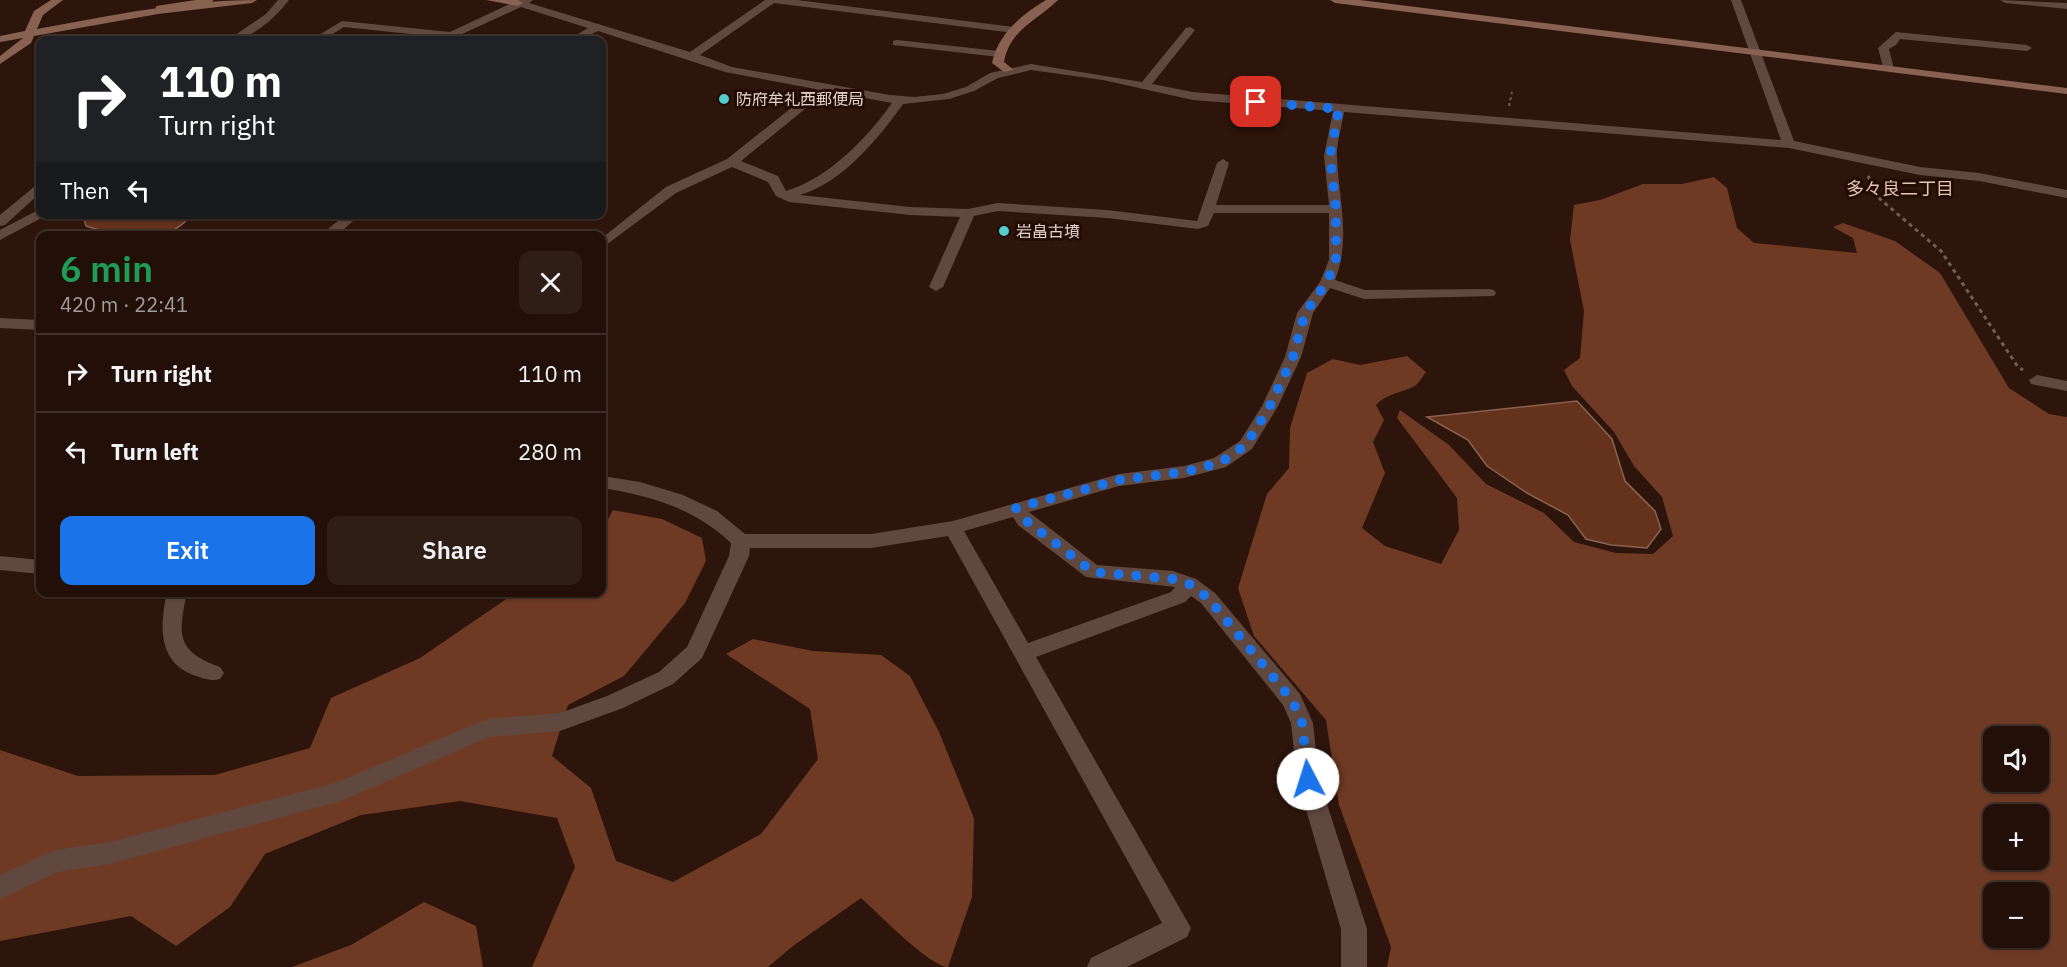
<!DOCTYPE html>
<meta charset="utf-8">
<style>
:root{--surface:#221008;--page:#2e1e16;--text:#f1f3f6;--muted:#a29d9c;--line:#3f3029;--accent:#1a73e8}
body{margin:0;font-family:"IBM Plex Sans","Noto Sans JP",sans-serif;background:var(--page);color:var(--text);height:100vh;display:flex;flex-direction:column;font-size:22px;white-space:nowrap}
*{box-sizing:border-box;margin:0}
p{font-size:20px;color:var(--muted)}
.icon{flex:none;width:33px;height:33px;fill:none;stroke:currentColor;stroke-width:2;stroke-linecap:round;stroke-linejoin:round}
.map{position:relative;flex:1;overflow:hidden}
.side{position:absolute;left:36px;top:231px;width:570px;height:366px;display:flex;flex-direction:column;background:var(--surface);border-radius:12px;box-shadow:0 2px 4px #0004,0 0 0 2px var(--line)}
.side>*{flex:none}
.guide{position:absolute;left:36px;top:36px;width:570px;height:183px;border-radius:12px;box-shadow:0 2px 4px #0004,0 0 0 2px var(--line);background:#202124;color:#fff;overflow:hidden}
.tools{position:absolute;left:1983px;top:726px;display:grid;gap:12px}
.tools a{display:grid;place-items:center;width:66px;height:66px;border-radius:12px;background:var(--surface);box-shadow:0 2px 4px #0004,0 0 0 2px var(--line);font-size:30px}
.pin{position:absolute;display:grid;place-items:center;width:51px;height:51px;color:#fff;margin:-26px;border-radius:12px;box-shadow:0 3px 9px #0006}
.me{position:absolute;width:66px;margin:-33px;rotate:355deg;stroke-linejoin:round;filter:drop-shadow(0 0 4px #0008)}
.turn{display:flex;align-items:center;gap:21px;height:126px;padding:0 24px;font-size:27px}
.turn .icon{width:78px;height:78px;stroke-width:2.5}
.turn b{display:block;font-size:42px;line-height:51px}
.then{display:flex;align-items:center;height:57px;padding:0 24px;background:#0003;gap:12px;font-size:22px}
.round{display:grid;place-items:center;flex:none;width:63px;height:63px;border-radius:12px;background:var(--page)}
.overview{display:flex;align-items:center;justify-content:space-between;height:102px;padding:0 24px}
h1{font-size:36px;font-weight:600;line-height:45px;color:#1e9e55}
.button{display:flex;gap:12px;margin-top:auto;padding:12px 24px}
.button a{flex:1;height:69px;border-radius:12px;background:var(--accent);color:#fff;font-size:24px;font-weight:600;line-height:69px;text-align:center}
.button a+a{background:var(--page);color:var(--text)}
ul{padding:0;list-style:none}
li{display:flex;align-items:center;gap:18px;height:78px;padding:0 24px;border-top:2px solid var(--line)}
li div{flex:1}
li b{display:block;font-size:22px}
li em{font-style:normal}
.map>svg:first-child{display:block}
.forest{fill:#6e3a24;fill-rule:evenodd}
.water{fill:#65321c;stroke:#8a6250;stroke-width:1.5}
.lines{fill:none;stroke-linecap:round;stroke-linejoin:round}
.stream{stroke:#8a6250;stroke-width:4.5}
.path-far1{stroke:#725d54;stroke-width:2;stroke-dasharray:3 3;stroke-linecap:butt}
.path{stroke:#725d54;stroke-width:3;stroke-dasharray:4 4;stroke-linecap:butt}
.street{fill:#60483f;fill-rule:evenodd}
.secondary{fill:#876151;fill-rule:evenodd}
.route{stroke:#1a73e8;stroke-width:10;stroke-dasharray:0 18}
.poi-dot{fill:#53cdcb;stroke:#230c03;stroke-width:2}
.labels{text-anchor:middle;stroke-width:6;stroke-linejoin:round;paint-order:stroke}
.far-poi-label{font-size:16px;fill:#e2d1ca;stroke:#230c03;text-anchor:start}
.far-neighbourhood-label{font-size:18px;fill:#e5c4b6;stroke:#230c03}
</style>
<div class="map">
<svg width="2067" height="967" viewBox="0 0 2067 967">
<rect width="100%" height="100%" fill="#2d150b"/>
<g class="forest">
<path d="M1714 177 1727 188 1737 228 1754 243 1857 253 1853 238 1833 227 1843 223 1895 241 1940 273 2009 388 2049 414 2067 417V967H1387L1391 947 1339 805 1326 720 1254 636 1238 588 1267 494 1289 468 1290 428 1307 373 1333 359 1360 365 1407 356 1426 372C1422 377 1418 385 1413 387 1398 394 1388 393 1376 405L1384 420 1373 442 1385 473 1362 528 1385 546 1441 564 1459 530 1457 498 1397 418 1400 410 1449 445 1486 484 1544 513 1574 542 1616 553 1653 554 1673 536 1662 497 1634 466 1614 432 1572 386 1564 370 1580 358 1584 311 1570 240 1574 205 1600 200 1643 184H1682ZM1994 736H2038V782H1994ZM1994 814H2038V860H1994ZM1994 892H2038V938H1994Z"/>
<path d="M613 510 662 519 702 538 706 561 685 603 624 676 568 705 552 756 591 788 616 861 673 882 761 834 818 759 810 709 726 654 753 639 813 651 881 655 910 676 939 732 974 818 972 897 948 967C930 967 877 912 861 898L793 946 768 967H532L575 867 557 818 460 801 361 815 265 854 230 907 176 946 131 916 0 941V750L78 776 215 775 310 748 331 698 420 658 515 593 602 592V531Z"/>
<polygon points="424,902 476,926 483,967 292,967 351,945"/>
</g>
<g class="water">
<path d="M83 215V214L191 215C166 248 121 237 86 226Z"/>
<polygon points="1577,401 1612,439 1625,481 1655,511 1661,529 1647,548 1611,545 1586,539 1568,515 1527,493 1487,466 1468,440 1427,417"/>
</g>
<g class="lines">
<polyline class="stream" points="158,8 211,0"/>
<polyline class="path-far1" points="1509,106 1512,92"/>
<polyline class="path" points="1868,176 1880,199 1941,251 2018,367 2023,370"/>
<g class="street">
<path d="M278 0H289C275 18 252 40 228 40L266 14Z"/>
<path d="M518 0H533L529 3 690 52 765 0H797L1014 27 1019 30 1014 33 774 3 700 55 732 67 890 95 914 97 943 94 966 87 990 73 1031 64 1142 82 1186 28 1190 27 1195 30 1152 84 1193 92 1781 140 1731 0H1741L1794 141 1920 167 1979 173 2067 190V198L1979 181 1920 175 1789 148 1344 112C1342 126 1336 144 1337 158 1339 200 1351 240 1335 280L1365 290 1489 289 1494 290 1496 293 1494 296 1364 299 1330 288 1313 313 1301 357 1278 406 1252 449 1226 467 1184 478 1119 486 1029 512 1097 565 1173 571 1196 579 1215 593 1300 694 1313 723 1319 779 1367 929V967H1341V929L1297 779 1291 723 1283 705 1201 603 1191 596 1185 602 1036 657 1191 928 1187 937 1127 967H1087L1091 958 1162 923 948 536 871 548H750L749 556 702 658 673 684 623 708 560 731 489 737 341 801 110 864 58 872 0 899V875L56 850 110 842 338 782 487 719 560 713 607 696 659 672 687 647 729 556 731 543C694 508 651 496 602 488V476L640 482 683 495 717 511 745 534H871L953 521 1119 474 1184 466 1214 458 1240 441 1262 406 1285 357 1297 313 1320 282 1329 260V213H1214L1208 226 1198 229 1107 218 998 211 974 216 943 287 936 291 929 287 960 217 910 215 789 202 776 196 768 182 732 167 676 193 602 248V238L666 187 727 159 815 89 725 72 598 31 580 40H568L588 28 521 7 449 40H436L439 37 344 27 323 40H311L342 21 450 32ZM1031 70 1103 80 1193 100 1333 111 1324 156 1329 205H1216L1229 163 1223 159 1217 163 1197 221 1107 210 998 203 968 209 910 207 800 195C842 183 879 138 903 104L949 99 974 91 998 78ZM827 91 892 103C867 138 829 178 786 191L778 176 741 161ZM1013 517 1018 525 1086 577 1175 587 1171 592 1028 643 964 531Z"/>
<polygon points="2000,0 2067,3 2067,9 2005,3"/>
<polygon points="1896,32 2027,45 2032,48 2027,51 1900,39 1896,45 1889,49 1894,69 1884,71 1878,48"/>
<polygon points="897,40 999,51 1005,54 999,57 893,45 893,41"/>
<polygon points="40,182 40,193 5,225 0,226 0,215"/>
<polygon points="40,209 40,214 45,216 0,240 0,230"/>
<polygon points="346,214 361,214 336,236 320,236"/>
<polygon points="0,318 40,320 40,330 0,328"/>
<polygon points="2037,375 2067,381 2067,391 2031,384 2029,380"/>
<polygon points="0,556 40,560 40,574 0,570"/>
<path d="M167 592H187C178 635 176 651 220 667L224 673 220 679C211 682 203 678 193 675 157 661 160 624 167 592Z"/>
</g>
<g class="secondary">
<path d="M51 0H63L43 15 37 29C110 16 183 0 257 0L252 3 158 14 34 36 31 43 0 64V56L23 38 0 42V36L25 31 34 11Z"/>
<polygon points="486,0 518,0 523,3 518,6"/>
<path d="M1046 0H1058C1037 21 1010 29 1004 62L1014 70 1004 72 992 63C998 34 1021 15 1046 0Z"/>
<polygon points="1330,0 1360,0 2067,88 2067,94 1335,3"/>
</g>
</g>
<g class="lines">
<polyline class="route" points="1256,102 1339,109 1330,156 1336,209 1336,260 1327,282 1305,313 1293,357 1270,406 1246,445 1220,463 1184,472 1119,480 1016,508 1025,520 1093,572 1173,579 1189,584 1208,598 1292,700 1302,723 1308,779"/>
</g>
<g class="poi-dot">
<circle cx="724" cy="99" r="6"/>
<circle cx="1004" cy="231" r="6"/>
</g>
<g class="labels">
<g class="far-poi-label">
<text x="736" y="105">防府牟礼西郵便局</text>
<text x="1016" y="237">岩畠古墳</text>
</g>
<g class="far-neighbourhood-label">
<text x="1900" y="195">多々良二丁目</text>
</g>
</g>
</svg>
<div class="tools">
<a><svg class="icon" aria-label="sound" viewBox="0 0 24 24"><path d="M4 9h4l5-4v14l-5-4H4zM17 9q2 3 0 6"/></svg></a>
<a>+</a>
<a>−</a>
</div>
<div class="pin" style="left:1256px;top:102px;background:#d93025"><svg class="icon" aria-label="arrive" viewBox="0 0 24 24"><path d="M6 21V4h12l-3 4 3 4H6"/></svg></div>
<svg class="me" style="left:1308px;top:779px" viewBox="-20 -20 40 40"><circle r="19" fill="#fff"/><path d="M0-13L10 11 0 6-10 11z" fill="#1a73e8"/></svg>
<div class="guide">
<div class="turn"><svg class="icon" aria-label="right" viewBox="0 0 24 24"><path d="M7 20v-9h11M14 6l5 5-5 5"/></svg><div><b>110 m</b>Turn right</div></div>
<div class="then">Then<svg class="icon" aria-label="left" viewBox="0 0 24 24"><path d="M17 20v-9H6M10 6l-5 5 5 5"/></svg></div>
</div>
<section class="side">
<div class="overview"><div><h1>6 min</h1><p>420 m · 22:41</p></div><a class="round"><svg class="icon" aria-label="close" viewBox="0 0 24 24"><path d="M6 6l12 12M18 6L6 18"/></svg></a></div>
<ul>
<li><svg class="icon" aria-label="right" viewBox="0 0 24 24"><path d="M7 20v-9h11M14 6l5 5-5 5"/></svg><div><b>Turn right</b></div><em>110 m</em></li>
<li><svg class="icon" aria-label="left" viewBox="0 0 24 24"><path d="M17 20v-9H6M10 6l-5 5 5 5"/></svg><div><b>Turn left</b></div><em>280 m</em></li>
</ul>
<div class="button"><a>Exit</a><a>Share</a></div>
</section>
</div>
